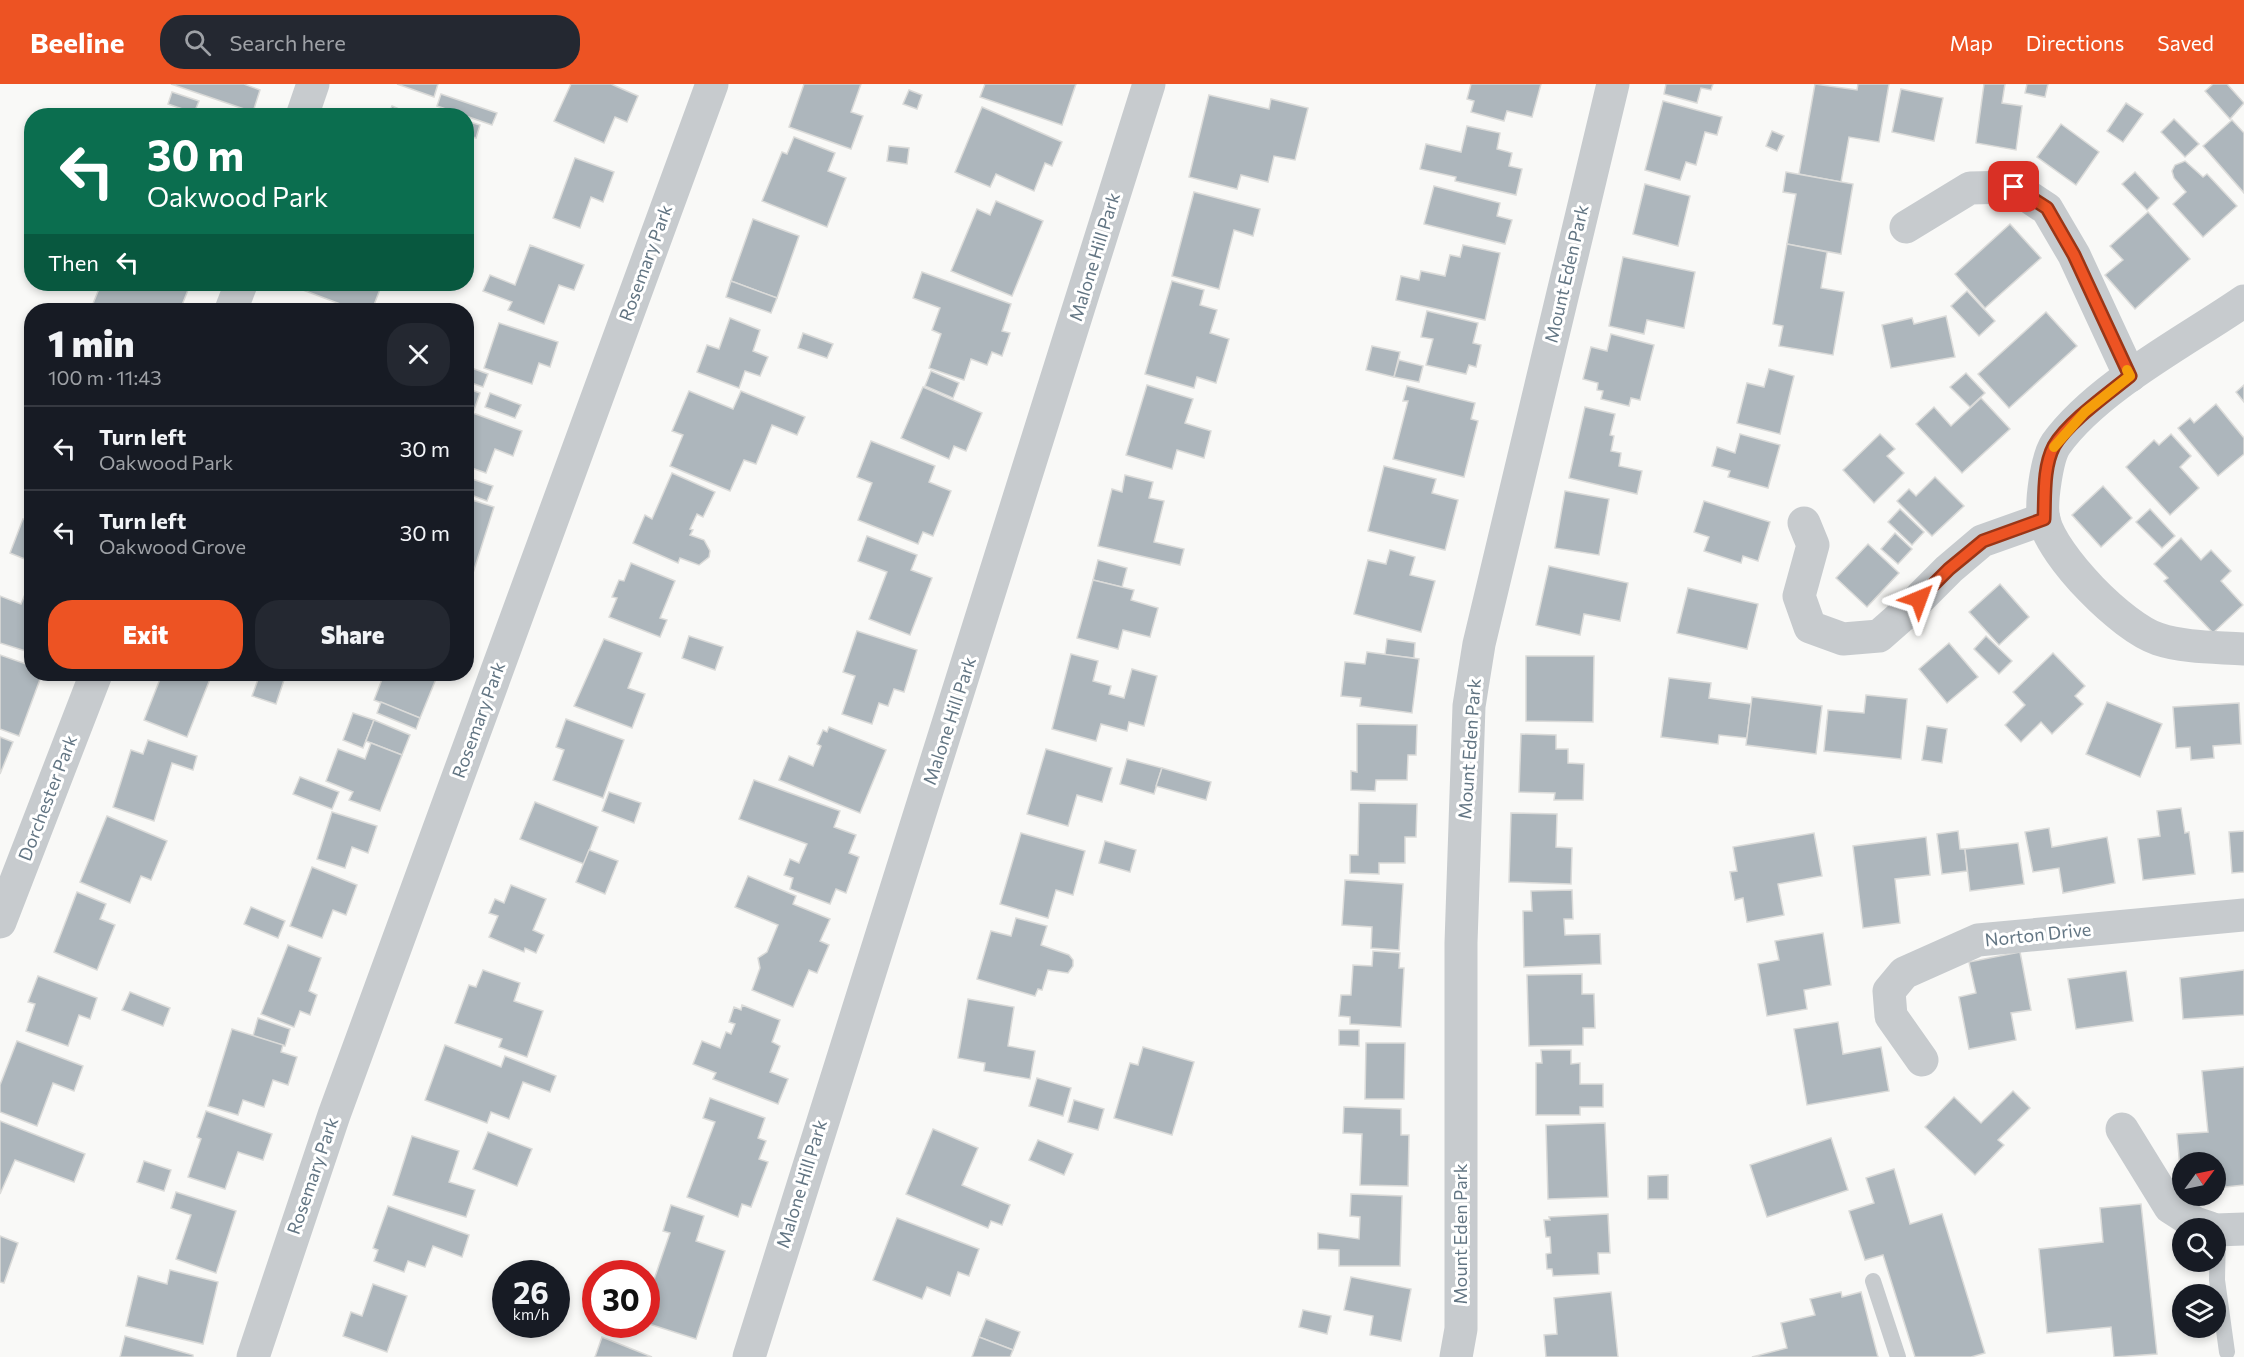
<!DOCTYPE html>
<meta charset="utf-8">
<style>
:root{--surface:#171b24;--page:#242831;--text:#f1f3f6;--muted:#9ea1a6;--line:#363941;--accent:#ed5323}
body{margin:0;font-family:Commissioner,sans-serif;background:var(--page);color:var(--text);height:100vh;display:flex;flex-direction:column;font-size:22px;white-space:nowrap}
*{box-sizing:border-box;margin:0}
p{font-size:20px;color:var(--muted)}
.icon{flex:none;width:33px;height:33px;fill:none;stroke:currentColor;stroke-width:2;stroke-linecap:round;stroke-linejoin:round}
.map{position:relative;flex:1;overflow:hidden}
.side{position:absolute;left:24px;top:219px;width:450px;height:378px;display:flex;flex-direction:column;background:var(--surface);border-radius:24px;box-shadow:0 3px 9px #0003}
.side>*{flex:none}
.banner{position:absolute;left:24px;top:24px;width:450px;height:183px;border-radius:24px;box-shadow:0 3px 9px #0003;background:#0b6e4f;color:#fff;overflow:hidden}
.needle{width:39px;rotate:57deg}
.controls{position:absolute;left:2172px;top:1068px;display:grid;gap:12px}
.controls a{display:grid;place-items:center;width:54px;height:54px;border-radius:50%;background:var(--surface);box-shadow:0 3px 9px #0003;font-size:30px}
.speed{position:absolute;left:492px;top:1176px;display:flex;gap:12px;font-size:30px;font-weight:700;text-align:center}
.speed>*{display:grid;place-content:center;width:78px;height:78px;border-radius:50%;background:var(--surface);box-shadow:0 3px 9px #0003;line-height:1}
.speed small{font-size:15px;font-weight:400}
.speed .limit{border:9px solid #d22;background:#fff;color:#111}
.pin{position:absolute;display:grid;place-items:center;width:51px;height:51px;color:#fff;margin:-26px;border-radius:12px;box-shadow:0 3px 9px #0006}
.me{position:absolute;width:66px;margin:-33px;rotate:44deg;stroke-linejoin:round;filter:drop-shadow(0 0 4px #0008)}
.turn{display:flex;align-items:center;gap:21px;height:126px;padding:0 24px;font-size:27px}
.turn .icon{width:78px;height:78px;stroke-width:2.5}
.turn b{display:block;font-size:42px;line-height:51px}
.then{display:flex;align-items:center;height:57px;padding:0 24px;background:#0003;gap:12px;font-size:22px}
.round{display:grid;place-items:center;flex:none;width:63px;height:63px;border-radius:24px;background:var(--page)}
.head{display:flex;align-items:center;justify-content:space-between;height:102px;padding:0 24px}
h1{font-size:36px;font-weight:800;line-height:45px}
.primary-button{display:flex;gap:12px;margin-top:auto;padding:12px 24px}
.primary-button a{flex:1;height:69px;border-radius:24px;background:var(--accent);color:#fff;font-size:24px;font-weight:800;line-height:69px;text-align:center}
.primary-button a+a{background:var(--page);color:var(--text)}
ul{padding:0;list-style:none}
li{display:flex;align-items:center;gap:18px;height:84px;padding:0 24px;border-top:2px solid var(--line)}
li div{flex:1}
li b{display:block;font-size:22px}
li em{font-style:normal}
header{display:flex;align-items:center;gap:36px;box-sizing:border-box;height:84px;padding:0 30px;background:var(--accent);color:#fff}
header strong{font-size:28px}
nav{display:flex;gap:33px;margin-inline-start:auto;font-size:21px}
.search{width:420px;height:54px;background:var(--page);display:flex;align-items:center;gap:15px;box-sizing:border-box;padding:0 21px;border-radius:24px;color:var(--muted);font-size:22px}
.map>svg:first-child{display:block}
.building{fill:#adb6bc;stroke:#dbdbd9;stroke-width:1.5}
.lines{fill:none;stroke-linecap:round;stroke-linejoin:round}
.service{stroke:#c7cbce;stroke-width:16}
.minor{stroke:#c7cbce;stroke-width:33}
.route-casing{stroke:#9a3617;stroke-width:15}
.route{stroke:#ed5323;stroke-width:10}
.slow{stroke:#f59e0b;stroke-width:10}
.labels{text-anchor:middle;stroke-width:6;stroke-linejoin:round;paint-order:stroke}
.street-label{font-size:18px;fill:#627583;stroke:#fff}
</style>
<header>
<strong>Beeline</strong>
<div class="search"><svg class="icon" aria-label="search" viewBox="0 0 24 24"><circle cx="10" cy="10" r="6"/><path d="M15 15l6 6"/></svg>Search here</div>
<nav><a>Map</a><a>Directions</a><a>Saved</a></nav>
</header>
<div class="map">
<svg width="2244" height="1273" viewBox="0 0 2244 1273">
<rect width="100%" height="100%" fill="#f9f9f7"/>
<g class="building">
<polygon points="171,0 244,0 260,6 253,28"/>
<polygon points="397,0 438,0 434,13"/>
<polygon points="571,0 611,0 638,12 627,38 615,33 604,59 554,37"/>
<polygon points="804,0 861,0 851,28 863,32 851,65 789,43"/>
<polygon points="985,0 1076,0 1062,41 980,13"/>
<polygon points="1471,0 1541,0 1532,33 1507,27 1504,37 1471,28 1474,17 1467,15"/>
<polygon points="1666,0 1713,0 1711,6 1701,4 1697,19 1664,10"/>
<polygon points="1815,0 1857,6 1858,0 1889,0 1879,58 1849,53 1841,98 1799,90"/>
<polygon points="1984,0 2005,0 2002,19 2022,22 2016,66 1976,59"/>
<polygon points="2027,0 2048,0 2045,13 2025,9"/>
<polygon points="2213,0 2227,0 2244,19 2230,35 2205,7"/>
<polygon points="1901,5 1943,14 1934,57 1892,48"/>
<polygon points="909,6 922,11 917,25 903,20"/>
<polygon points="172,8 199,17 194,29 168,20"/>
<polygon points="441,10 497,29 492,41 437,22"/>
<polygon points="1209,11 1269,25 1271,15 1308,24 1295,76 1274,72 1268,98 1241,91 1237,105 1189,93"/>
<polygon points="1663,17 1722,33 1717,51 1705,48 1696,81 1686,78 1680,96 1645,86"/>
<polygon points="2126,19 2143,30 2123,58 2107,47"/>
<polygon points="392,22 415,32 388,32"/>
<polygon points="982,23 1062,58 1052,82 1045,79 1034,107 996,90 990,103 955,88"/>
<polygon points="432,25 452,32 430,32"/>
<polygon points="2174,35 2199,60 2185,73 2161,48"/>
<polygon points="2232,36 2244,49 2244,109 2203,62"/>
<polygon points="466,37 480,41 476,54 466,51"/>
<polygon points="2061,40 2099,68 2076,101 2037,73"/>
<polygon points="1467,42 1500,49 1497,65 1512,69 1509,82 1522,85 1516,111 1455,97 1456,93 1420,85 1426,60 1461,68"/>
<polygon points="1772,47 1784,52 1777,67 1766,62"/>
<polygon points="794,53 835,69 828,87 846,94 827,143 762,117 782,68 787,70"/>
<polygon points="889,62 909,64 907,80 887,77"/>
<polygon points="575,74 614,88 603,118 591,113 580,144 553,134"/>
<polygon points="2185,77 2203,93 2207,90 2237,122 2203,153 2173,120 2186,108 2174,94 2172,87 2175,81"/>
<polygon points="1786,88 1853,100 1841,170 1787,160 1796,110 1783,108"/>
<polygon points="2135,88 2159,114 2147,126 2122,100"/>
<polygon points="1645,100 1690,112 1678,162 1633,150"/>
<polygon points="1434,102 1500,119 1497,132 1512,136 1505,160 1424,140"/>
<polygon points="1194,108 1260,125 1253,152 1234,146 1219,205 1172,192"/>
<polygon points="996,117 1043,137 1012,212 951,187 977,125 990,131"/>
<polygon points="2148,128 2190,175 2135,225 2105,191 2123,176 2110,162"/>
<polygon points="753,135 799,152 777,214 731,197"/>
<polygon points="2010,140 2041,174 1985,224 1955,190"/>
<polygon points="1787,160 1827,168 1821,204 1844,208 1833,271 1779,262 1783,242 1773,240"/>
<polygon points="530,161 584,181 574,206 559,201 544,240 508,226 512,218 483,207 490,191 515,201"/>
<polygon points="1463,161 1500,169 1485,236 1396,216 1401,192 1419,196 1421,187 1445,192 1450,171 1460,173"/>
<polygon points="1623,173 1695,188 1684,244 1647,236 1644,250 1609,242"/>
<polygon points="922,188 1011,220 1002,247 1010,249 1002,272 992,268 987,281 971,275 964,296 929,284 941,250 932,246 940,224 913,214"/>
<polygon points="731,197 777,214 771,229 726,213"/>
<polygon points="1172,197 1204,206 1200,221 1217,226 1210,249 1229,255 1216,299 1197,293 1194,304 1145,290"/>
<polygon points="101,200 186,200 190,201 180,226 103,226 92,222"/>
<polygon points="306,200 382,200 372,226 356,226 303,206"/>
<polygon points="1967,207 1995,237 1979,252 1951,222"/>
<polygon points="1427,227 1478,239 1473,259 1481,261 1476,283 1469,281 1466,290 1426,281 1433,255 1421,253"/>
<polygon points="2046,228 2077,262 2009,324 1978,290"/>
<polygon points="1946,232 1955,273 1891,284 1882,241 1912,234 1914,240"/>
<polygon points="730,234 760,246 753,267 768,273 760,292 745,287 739,304 697,288 707,261 719,265"/>
<polygon points="499,239 558,258 550,283 539,279 532,300 484,284"/>
<polygon points="803,249 833,260 827,274 798,264"/>
<polygon points="1611,250 1654,261 1640,316 1631,314 1629,322 1601,315 1603,307 1597,306 1598,299 1583,295 1591,263 1607,267"/>
<polygon points="1372,262 1400,268 1394,293 1366,286"/>
<polygon points="1399,276 1423,282 1419,298 1394,293"/>
<polygon points="466,282 488,290 483,303 466,297"/>
<polygon points="1769,285 1794,292 1780,350 1737,339 1747,299 1764,303"/>
<polygon points="931,287 959,299 953,314 925,302"/>
<polygon points="1966,289 1985,309 1970,323 1950,303"/>
<polygon points="1147,301 1193,315 1185,339 1211,347 1204,374 1177,366 1172,385 1126,371"/>
<polygon points="2244,301 2244,318 2236,308"/>
<polygon points="1407,302 1475,319 1471,335 1478,337 1464,393 1393,375 1408,317 1403,317"/>
<polygon points="923,303 982,329 966,367 954,362 949,375 901,354"/>
<polygon points="466,304 480,309 473,329 522,347 513,372 495,365 486,389 466,382"/>
<polygon points="689,307 733,325 741,307 805,333 797,351 772,341 756,380 744,376 730,407 670,382 683,351 672,347"/>
<polygon points="490,309 521,321 515,334 485,323"/>
<polygon points="1981,314 2010,345 1962,389 1916,340 1934,323 1951,342"/>
<polygon points="2216,320 2244,354 2244,370 2218,392 2178,344 2190,334 2194,339"/>
<polygon points="1585,323 1615,330 1610,351 1614,352 1611,367 1621,369 1619,382 1642,387 1637,410 1569,394"/>
<polygon points="1740,350 1780,361 1768,404 1728,393 1730,387 1712,382 1717,363 1735,369"/>
<polygon points="1880,350 1895,365 1887,372 1904,389 1874,419 1843,386"/>
<polygon points="2171,350 2191,372 2180,383 2199,404 2170,431 2126,383 2154,356 2159,361"/>
<polygon points="871,357 935,382 929,398 951,407 933,452 923,448 918,460 858,436 872,399 857,393"/>
<polygon points="1384,382 1436,395 1432,409 1458,416 1445,466 1368,447"/>
<polygon points="672,389 715,408 703,433 697,430 690,445 693,446 690,451 704,456 710,467 709,473 699,481 680,474 678,479 633,459 645,431 652,435"/>
<polygon points="1125,391 1153,398 1149,414 1164,417 1154,458 1184,465 1180,481 1098,462 1112,405 1122,408"/>
<polygon points="466,393 493,402 487,417 466,409"/>
<polygon points="1935,393 1964,422 1932,452 1897,417 1909,405 1916,412"/>
<polygon points="2103,402 2132,434 2101,463 2072,431"/>
<polygon points="1565,407 1609,415 1599,471 1555,464"/>
<polygon points="466,414 494,423 473,489 466,487"/>
<polygon points="1704,417 1770,438 1758,477 1743,472 1741,479 1704,467 1709,453 1694,448"/>
<polygon points="1900,425 1924,448 1912,461 1888,438"/>
<polygon points="2150,425 2175,452 2162,464 2136,438"/>
<polygon points="23,435 32,438 32,478 10,469"/>
<polygon points="1895,449 1912,465 1898,480 1881,465"/>
<polygon points="867,452 917,471 911,486 932,494 910,551 869,535 887,488 858,477"/>
<polygon points="2181,454 2201,476 2211,466 2231,487 2221,497 2243,521 2213,549 2164,497 2168,494 2154,480"/>
<polygon points="1868,460 1899,489 1867,523 1836,494"/>
<polygon points="1390,466 1415,473 1410,491 1435,497 1421,548 1354,530 1368,476 1386,480"/>
<polygon points="1098,476 1127,484 1122,503 1093,496"/>
<polygon points="631,479 675,497 660,534 667,536 660,553 609,533 617,514 612,513 619,496 624,497"/>
<polygon points="1549,482 1628,499 1620,537 1584,530 1580,551 1536,541"/>
<polygon points="1093,496 1134,506 1131,516 1158,524 1150,553 1123,546 1118,565 1077,554"/>
<polygon points="2000,500 2029,533 1999,561 1969,528"/>
<polygon points="1688,504 1758,520 1747,565 1677,549"/>
<polygon points="26,508 32,510 32,569 0,559 0,512 21,520"/>
<polygon points="857,547 917,566 904,608 894,605 888,622 879,619 872,640 842,630 855,592 843,588"/>
<polygon points="689,552 723,563 715,586 682,574"/>
<polygon points="1986,552 2012,577 1999,590 1974,565"/>
<polygon points="604,555 642,569 628,604 645,610 632,644 574,622"/>
<polygon points="1387,555 1415,559 1414,574 1385,571"/>
<polygon points="1949,559 1978,593 1947,619 1919,585"/>
<polygon points="1367,568 1419,575 1412,629 1360,622 1361,614 1341,612 1345,578 1365,580"/>
<polygon points="2053,569 2085,602 2075,612 2083,620 2052,650 2041,638 2021,658 2005,641 2025,621 2013,608"/>
<polygon points="1071,570 1098,577 1093,597 1111,602 1109,610 1124,614 1132,585 1157,592 1144,642 1129,638 1127,647 1101,640 1096,657 1052,645"/>
<polygon points="0,571 32,582 32,590 42,590 19,652 0,645"/>
<polygon points="1526,572 1594,572 1593,638 1526,637"/>
<polygon points="162,590 212,590 187,653 144,636"/>
<polygon points="260,590 286,590 276,620 252,612"/>
<polygon points="384,590 438,590 420,634 374,616"/>
<polygon points="1669,594 1711,599 1709,614 1751,620 1747,654 1719,651 1718,660 1661,653"/>
<polygon points="1866,611 1907,615 1901,675 1824,667 1828,626 1864,629"/>
<polygon points="1752,613 1822,622 1816,670 1746,661"/>
<polygon points="381,618 420,634 416,645 377,629"/>
<polygon points="2107,618 2162,640 2140,693 2086,670"/>
<polygon points="2239,619 2241,660 2213,662 2214,674 2191,676 2190,663 2176,664 2173,623"/>
<polygon points="353,629 374,636 363,664 343,656"/>
<polygon points="566,635 624,656 603,714 553,696 564,666 556,663"/>
<polygon points="374,636 410,651 402,671 366,657"/>
<polygon points="1357,640 1417,641 1416,671 1408,671 1407,696 1376,696 1375,707 1351,706 1351,687 1357,688"/>
<polygon points="1927,642 1947,645 1942,679 1922,676"/>
<polygon points="829,643 886,666 860,729 779,696 789,672 813,682 821,662 817,660 823,646 827,648"/>
<polygon points="1521,650 1556,651 1556,665 1568,665 1568,679 1584,680 1583,716 1554,716 1555,709 1519,708"/>
<polygon points="0,653 13,658 0,690"/>
<polygon points="148,656 197,672 193,686 172,679 154,737 113,723 131,666 143,670"/>
<polygon points="371,659 402,671 380,727 349,716 353,708 326,697 338,665 365,675"/>
<polygon points="1046,665 1112,684 1102,718 1077,711 1068,742 1027,730"/>
<polygon points="1127,675 1162,684 1154,710 1120,700"/>
<polygon points="1162,684 1211,698 1206,716 1156,702"/>
<polygon points="300,693 339,708 332,725 293,710"/>
<polygon points="754,696 840,727 834,743 856,751 849,769 859,773 846,809 836,805 830,820 790,805 793,794 784,791 790,775 799,779 807,760 739,735"/>
<polygon points="609,708 641,719 634,739 602,727"/>
<polygon points="535,718 598,743 584,780 520,755"/>
<polygon points="1359,719 1417,720 1416,753 1405,753 1405,779 1379,779 1379,790 1350,789 1350,771 1358,771"/>
<polygon points="2181,724 2185,749 2189,748 2195,790 2143,796 2138,755 2160,752 2157,727"/>
<polygon points="332,728 377,742 368,769 352,763 345,784 317,775"/>
<polygon points="1511,729 1557,730 1556,763 1572,764 1571,800 1509,798"/>
<polygon points="107,732 167,757 151,796 141,792 130,819 80,798"/>
<polygon points="2049,744 2052,763 2107,753 2115,799 2063,809 2059,784 2033,788 2025,748"/>
<polygon points="1958,747 1960,765 1965,765 1967,787 1942,790 1937,750"/>
<polygon points="2244,747 2244,788 2232,789 2229,748"/>
<polygon points="1021,749 1085,767 1073,811 1056,806 1048,834 1000,820"/>
<polygon points="1814,749 1822,792 1778,800 1784,831 1747,838 1743,814 1735,816 1730,788 1737,787 1733,763"/>
<polygon points="1926,753 1930,791 1895,795 1900,839 1863,844 1853,762"/>
<polygon points="1105,757 1136,766 1130,788 1099,779"/>
<polygon points="2018,759 2024,800 1970,807 1965,765"/>
<polygon points="589,766 618,777 605,810 576,798"/>
<polygon points="312,783 357,801 346,831 333,826 322,854 290,842"/>
<polygon points="748,792 796,812 793,820 830,835 820,857 829,861 817,889 809,886 793,923 752,906 760,884 758,874 767,868 778,841 735,823"/>
<polygon points="1345,796 1403,800 1399,866 1371,864 1372,843 1342,841"/>
<polygon points="511,801 546,815 533,846 544,851 536,869 525,864 524,868 489,853 498,832 489,829 495,815 504,819"/>
<polygon points="1572,806 1573,835 1564,835 1565,851 1600,850 1601,880 1524,883 1523,827 1532,827 1531,807"/>
<polygon points="77,808 106,820 100,835 115,841 97,886 54,868"/>
<polygon points="251,823 285,837 278,854 244,840"/>
<polygon points="1016,834 1047,842 1041,861 1069,871 1073,876 1073,882 1068,889 1048,886 1042,906 1038,905 1035,912 977,895 991,847 1011,852"/>
<polygon points="1823,849 1831,901 1804,906 1807,925 1767,932 1758,880 1779,876 1775,857"/>
<polygon points="288,861 321,874 309,907 317,911 310,931 300,927 294,943 261,930"/>
<polygon points="1373,867 1400,869 1399,884 1404,884 1401,943 1350,940 1350,933 1339,932 1341,911 1351,911 1353,881 1372,882"/>
<polygon points="2020,868 2031,926 2011,929 2016,956 1969,965 1959,913 1976,909 1969,878"/>
<polygon points="483,886 520,899 514,917 543,927 527,973 499,963 502,955 455,939 469,901 476,903"/>
<polygon points="2244,886 2244,931 2183,935 2180,894"/>
<polygon points="2126,887 2133,937 2076,945 2068,895"/>
<polygon points="1582,890 1582,910 1594,910 1595,944 1583,944 1583,961 1529,962 1527,891"/>
<polygon points="38,892 97,914 90,935 79,931 68,962 26,947 35,920 28,918"/>
<polygon points="130,908 170,924 163,942 122,926"/>
<polygon points="968,915 1014,923 1008,962 1035,967 1030,995 984,987 985,979 958,974"/>
<polygon points="742,921 780,936 772,958 780,962 770,988 788,995 778,1020 713,995 716,989 693,980 702,957 720,964 726,948 731,950 735,940 729,938 734,923 741,926"/>
<polygon points="258,934 290,945 285,962 253,952"/>
<polygon points="1838,938 1843,970 1881,963 1889,1007 1807,1021 1794,945"/>
<polygon points="232,945 283,961 281,968 297,973 288,1001 273,996 264,1023 243,1016 238,1031 208,1022"/>
<polygon points="1339,946 1359,946 1359,962 1339,961"/>
<polygon points="17,957 83,982 74,1007 53,999 37,1042 0,1028 0,1001"/>
<polygon points="1366,959 1405,959 1404,1015 1365,1015"/>
<polygon points="445,961 501,983 505,972 556,992 550,1008 523,998 509,1035 491,1028 487,1039 425,1016"/>
<polygon points="1143,963 1194,978 1172,1051 1114,1034 1130,979 1138,981"/>
<polygon points="1541,966 1571,966 1571,980 1580,979 1580,1000 1603,1000 1603,1023 1580,1023 1580,1031 1536,1031 1536,979 1542,979"/>
<polygon points="2244,983 2244,1101 2216,1104 2216,1078 2182,1078 2182,1107 2177,1050 2208,1048 2202,987"/>
<polygon points="1037,994 1071,1004 1063,1032 1029,1022"/>
<polygon points="2013,1007 2030,1024 1998,1056 2004,1061 1975,1091 1925,1043 1954,1013 1981,1039"/>
<polygon points="710,1014 765,1034 758,1054 766,1057 759,1075 768,1078 751,1123 742,1120 738,1133 687,1113 715,1038 703,1034"/>
<polygon points="1074,1016 1104,1025 1098,1046 1068,1038"/>
<polygon points="1344,1023 1401,1025 1401,1051 1409,1051 1408,1102 1360,1101 1362,1050 1343,1049"/>
<polygon points="206,1027 272,1050 263,1076 238,1068 225,1105 188,1093 201,1055 197,1053"/>
<polygon points="0,1037 85,1070 74,1098 15,1076 0,1110"/>
<polygon points="1605,1039 1608,1113 1548,1115 1546,1041"/>
<polygon points="933,1045 978,1064 962,1101 1010,1121 1002,1141 991,1137 988,1144 906,1110"/>
<polygon points="488,1048 532,1065 517,1102 473,1085"/>
<polygon points="412,1052 459,1067 449,1098 475,1106 466,1133 393,1111"/>
<polygon points="1831,1054 1848,1106 1767,1133 1750,1081"/>
<polygon points="1038,1056 1073,1070 1064,1091 1029,1076"/>
<polygon points="144,1077 171,1086 164,1107 137,1098"/>
<polygon points="1894,1085 1910,1140 1942,1130 1985,1269 1971,1273 1915,1273 1883,1171 1865,1176 1849,1127 1874,1119 1866,1094"/>
<polygon points="1668,1091 1668,1115 1648,1115 1648,1092"/>
<polygon points="176,1108 236,1127 216,1189 176,1175 191,1131 171,1124"/>
<polygon points="1351,1110 1402,1112 1400,1182 1339,1182 1339,1166 1318,1165 1318,1149 1359,1155 1360,1133 1350,1132"/>
<polygon points="2141,1120 2157,1270 2114,1273 2111,1243 2047,1249 2039,1165 2103,1158 2100,1124"/>
<polygon points="671,1121 704,1132 696,1157 725,1167 696,1255 646,1239 646,1219 670,1149 663,1147"/>
<polygon points="388,1122 469,1151 462,1173 433,1162 425,1183 408,1177 404,1188 374,1177 378,1166 373,1164"/>
<polygon points="1608,1130 1610,1169 1598,1169 1599,1190 1553,1192 1552,1185 1547,1185 1546,1170 1551,1169 1550,1153 1546,1153 1544,1136 1550,1136 1549,1133"/>
<polygon points="897,1134 979,1165 969,1192 958,1188 950,1212 927,1203 922,1215 873,1196"/>
<polygon points="0,1152 18,1159 4,1199 0,1198"/>
<polygon points="170,1186 218,1198 203,1260 126,1242 138,1192 167,1200"/>
<polygon points="1351,1193 1411,1205 1401,1257 1370,1251 1373,1232 1344,1226"/>
<polygon points="373,1200 407,1212 387,1268 343,1252 351,1228 362,1232"/>
<polygon points="1611,1208 1618,1273 1546,1273 1544,1251 1557,1250 1554,1214"/>
<polygon points="1841,1208 1842,1213 1861,1208 1878,1273 1752,1273 1787,1264 1781,1239 1815,1231 1810,1215"/>
<polygon points="1303,1226 1331,1232 1327,1250 1299,1243"/>
<polygon points="986,1235 1020,1248 1013,1266 979,1253"/>
<polygon points="125,1252 193,1271 193,1273 120,1273"/>
<polygon points="602,1253 652,1273 595,1273"/>
<polygon points="979,1253 1013,1266 1010,1273 972,1273"/>
</g>
<g class="lines">
<g class="service">
<polyline points="2218,1147 2217,1196 2227,1268"/>
<polyline points="1873,1197 1898,1273"/>
</g>
<g class="minor">
<polyline points="302,32 313,0"/>
<polyline points="1906,143 1970,104 2014,103 2047,125 2074,171 2130,292"/>
<path d="M2244 217C2186 257 2097 303 2056 360 2047 373 2040 420 2044 436 2053 473 2122 543 2158 555 2185 564 2216 563 2244 565"/>
<polyline points="231,226 241,200"/>
<polyline points="1804,439 1813,461 1799,512 1810,543 1843,555 1879,552 1904,530 1949,485 1982,457 2044,435"/>
<polyline points="0,838 96,590"/>
<polyline points="1922,976 1891,932 1889,907 1904,889 1978,856 2244,831"/>
<polyline points="2122,1045 2170,1123 2195,1139 2210,1144"/>
<polyline points="2216,1146 2244,1145"/>
<polyline points="253,1273 334,1031 712,0"/>
<polyline points="749,1273 1149,0"/>
<polyline points="1456,1273 1461,1245 1461,859 1469,622 1479,560 1613,0"/>
</g>
</g>
<g class="lines">
<defs>
<path id="route" d="M1919 515 1949 485 1983 457 2044 435C2045 412 2043 383 2054 362 2068 338 2108 310 2130 292L2074 171 2047 124 2014 103"/>
</defs>
<use href="#route" class="route-casing"/>
<use href="#route" class="route"/>
<polyline class="slow" points="2054,363 2085,328 2130,292 2127,286"/>
</g>
<g class="labels">
<g class="street-label">
<text transform="translate(1095 173) rotate(-73)" y="6">Malone Hill Park</text>
<text transform="translate(646 179) rotate(-70)" y="6">Rosemary Park</text>
<text transform="translate(1567 190) rotate(-77)" y="6">Mount Eden Park</text>
<text transform="translate(479 636) rotate(-70)" y="6">Rosemary Park</text>
<text transform="translate(950 637) rotate(-72)" y="6">Malone Hill Park</text>
<text transform="translate(1470 665) rotate(-86)" y="6">Mount Eden Park</text>
<text transform="translate(48 714) rotate(-69)" y="6">Dorchester Park</text>
<text transform="translate(2038 851) rotate(-6)" y="6">Norton Drive</text>
<text transform="translate(313 1092) rotate(-71)" y="6">Rosemary Park</text>
<text transform="translate(802 1100) rotate(-73)" y="6">Malone Hill Park</text>
<text transform="translate(1461 1150) rotate(-90)" y="6">Mount Eden Park</text>
</g>
</g>
</svg>
<div class="controls">
<a><svg class="needle" viewBox="-14 -14 28 28"><path d="M0-13l5 13h-10z" fill="#e53935"/><path d="M0 13l5-13h-10z" fill="#9ea1a6"/></svg></a>
<a><svg class="icon" aria-label="search" viewBox="0 0 24 24"><circle cx="10" cy="10" r="6"/><path d="M15 15l6 6"/></svg></a>
<a><svg class="icon" aria-label="layers" viewBox="0 0 24 24"><path d="M12 4l9 5-9 5-9-5zM3 14l9 5 9-5"/></svg></a>
</div>
<div class="speed"><div>26<small>km/h</small></div><div class="limit">30</div></div>
<div class="pin" style="left:2014px;top:103px;background:#d93025"><svg class="icon" aria-label="arrive" viewBox="0 0 24 24"><path d="M6 21V4h12l-3 4 3 4H6"/></svg></div>
<svg class="me" style="left:1919px;top:515px" viewBox="-20 -20 40 40"><path d="M0-17L14 15 0 8-14 15z" fill="#ed5323" stroke="#fff" stroke-width="4"/></svg>
<div class="banner">
<div class="turn"><svg class="icon" aria-label="left" viewBox="0 0 24 24"><path d="M17 20v-9H6M10 6l-5 5 5 5"/></svg><div><b>30 m</b>Oakwood Park</div></div>
<div class="then">Then<svg class="icon" aria-label="left" viewBox="0 0 24 24"><path d="M17 20v-9H6M10 6l-5 5 5 5"/></svg></div>
</div>
<section class="side">
<div class="head"><div><h1>1 min</h1><p>100 m · 11:43</p></div><a class="round"><svg class="icon" aria-label="close" viewBox="0 0 24 24"><path d="M6 6l12 12M18 6L6 18"/></svg></a></div>
<ul>
<li><svg class="icon" aria-label="left" viewBox="0 0 24 24"><path d="M17 20v-9H6M10 6l-5 5 5 5"/></svg><div><b>Turn left</b><p>Oakwood Park</p></div><em>30 m</em></li>
<li><svg class="icon" aria-label="left" viewBox="0 0 24 24"><path d="M17 20v-9H6M10 6l-5 5 5 5"/></svg><div><b>Turn left</b><p>Oakwood Grove</p></div><em>30 m</em></li>
</ul>
<div class="primary-button"><a>Exit</a><a>Share</a></div>
</section>
</div>
